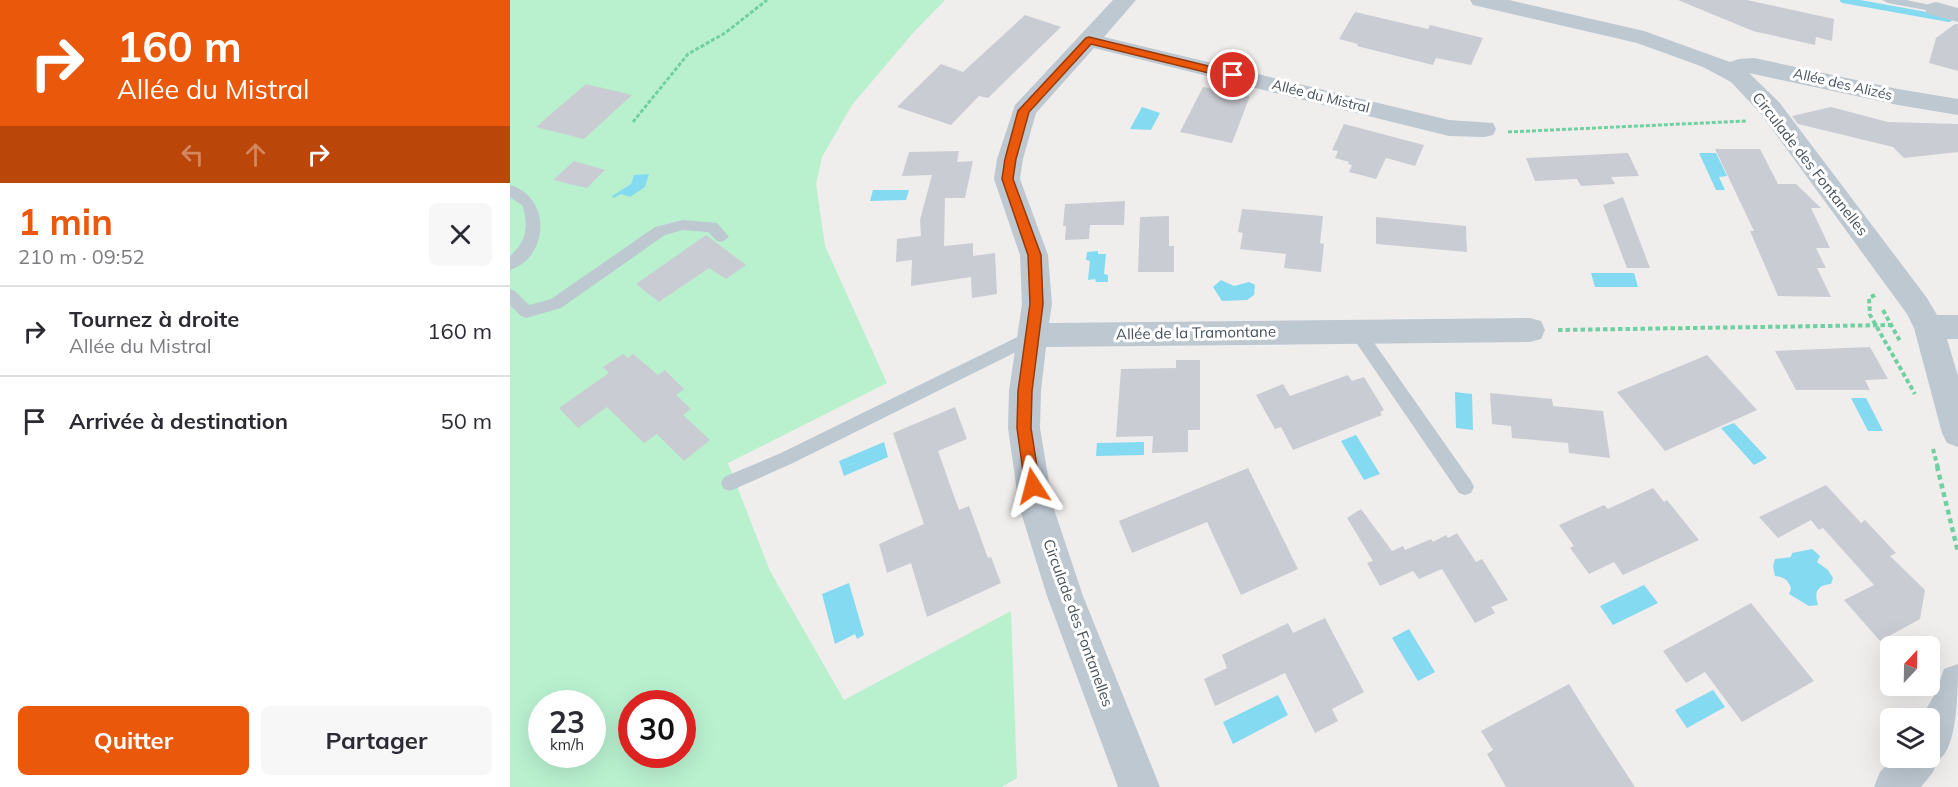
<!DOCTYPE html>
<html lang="fr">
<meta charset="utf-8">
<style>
:root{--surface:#fff;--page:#f7f7f7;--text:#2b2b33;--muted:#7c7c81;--line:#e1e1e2;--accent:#ea580c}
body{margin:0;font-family:Mulish,sans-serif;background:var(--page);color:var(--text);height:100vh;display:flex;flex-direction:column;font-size:22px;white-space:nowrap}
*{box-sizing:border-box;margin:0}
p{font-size:20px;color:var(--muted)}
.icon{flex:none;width:33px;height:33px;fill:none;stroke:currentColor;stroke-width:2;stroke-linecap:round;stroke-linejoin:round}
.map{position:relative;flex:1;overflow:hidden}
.details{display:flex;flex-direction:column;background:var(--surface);width:510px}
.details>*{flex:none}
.guide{background:#ea580c;color:#fff;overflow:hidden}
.needle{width:39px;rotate:22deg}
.tools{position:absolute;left:1370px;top:636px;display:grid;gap:12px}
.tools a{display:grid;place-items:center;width:60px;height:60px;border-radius:9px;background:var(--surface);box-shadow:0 6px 24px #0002;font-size:30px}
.speed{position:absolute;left:18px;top:690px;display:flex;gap:12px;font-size:30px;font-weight:700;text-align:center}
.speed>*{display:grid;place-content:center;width:78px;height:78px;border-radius:50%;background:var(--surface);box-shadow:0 6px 24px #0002;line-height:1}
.speed small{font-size:15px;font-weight:400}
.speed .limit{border:9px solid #d22;background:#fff;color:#111}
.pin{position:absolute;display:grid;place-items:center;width:51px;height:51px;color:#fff;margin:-26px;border:3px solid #fff;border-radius:50%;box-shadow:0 2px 6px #0007}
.me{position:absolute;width:66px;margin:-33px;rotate:351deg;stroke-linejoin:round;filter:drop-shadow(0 0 4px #0008)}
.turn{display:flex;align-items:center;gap:21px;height:126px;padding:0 18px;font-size:27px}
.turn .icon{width:78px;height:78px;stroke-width:2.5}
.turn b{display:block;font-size:42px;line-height:51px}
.lanes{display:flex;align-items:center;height:57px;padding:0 18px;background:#0003;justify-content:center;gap:30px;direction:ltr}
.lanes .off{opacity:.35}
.round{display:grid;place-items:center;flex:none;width:63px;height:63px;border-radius:9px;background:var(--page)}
.overview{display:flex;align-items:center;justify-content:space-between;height:102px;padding:0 18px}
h1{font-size:36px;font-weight:700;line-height:45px;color:var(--accent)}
.cta{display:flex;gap:12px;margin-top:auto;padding:12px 18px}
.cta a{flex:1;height:69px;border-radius:9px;background:var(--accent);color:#fff;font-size:24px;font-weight:700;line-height:69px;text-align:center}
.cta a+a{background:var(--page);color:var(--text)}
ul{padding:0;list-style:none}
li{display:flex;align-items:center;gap:18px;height:90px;padding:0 18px;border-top:2px solid var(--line)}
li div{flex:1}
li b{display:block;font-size:22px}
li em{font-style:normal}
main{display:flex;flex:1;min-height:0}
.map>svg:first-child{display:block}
.green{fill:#b9f1cf;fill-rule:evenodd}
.water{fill:#84daf0}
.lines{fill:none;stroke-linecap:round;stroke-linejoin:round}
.stream{stroke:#84daf0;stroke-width:6}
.building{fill:#caccd3}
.path-far2{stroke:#70d0a1;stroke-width:3;stroke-dasharray:4 2;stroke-linecap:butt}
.path-far1{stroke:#70d0a1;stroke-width:4;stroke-dasharray:4.5 3;stroke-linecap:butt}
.path{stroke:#70d0a1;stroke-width:4.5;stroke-dasharray:5 4;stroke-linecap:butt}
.lane{fill:#bdc8d1;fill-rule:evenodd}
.street{fill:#bdc8d1;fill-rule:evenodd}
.route{fill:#ea580c;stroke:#983908;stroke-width:1.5}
.labels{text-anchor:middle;stroke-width:6;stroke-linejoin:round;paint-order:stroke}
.far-street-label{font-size:14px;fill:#45515c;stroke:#fff}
.street-label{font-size:15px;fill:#45515c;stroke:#fff}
</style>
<main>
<section class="details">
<div class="guide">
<div class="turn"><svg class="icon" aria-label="right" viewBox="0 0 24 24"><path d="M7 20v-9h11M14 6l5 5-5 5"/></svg><div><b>160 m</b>Allée du Mistral</div></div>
<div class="lanes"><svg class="icon off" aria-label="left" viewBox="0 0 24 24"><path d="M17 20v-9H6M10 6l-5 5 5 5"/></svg><svg class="icon off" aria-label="ahead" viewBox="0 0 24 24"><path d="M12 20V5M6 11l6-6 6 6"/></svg><svg class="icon" aria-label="right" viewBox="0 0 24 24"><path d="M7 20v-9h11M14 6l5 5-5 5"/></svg></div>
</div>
<div class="overview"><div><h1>1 min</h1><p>210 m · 09:52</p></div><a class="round"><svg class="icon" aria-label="close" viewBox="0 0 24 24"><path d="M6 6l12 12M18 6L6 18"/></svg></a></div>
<ul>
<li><svg class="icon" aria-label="right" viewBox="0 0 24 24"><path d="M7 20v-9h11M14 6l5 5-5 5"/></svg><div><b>Tournez à droite</b><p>Allée du Mistral</p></div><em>160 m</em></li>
<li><svg class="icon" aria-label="arrive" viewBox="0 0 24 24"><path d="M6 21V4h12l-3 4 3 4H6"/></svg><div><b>Arrivée à destination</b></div><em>50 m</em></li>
</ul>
<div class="cta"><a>Quitter</a><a>Partager</a></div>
</section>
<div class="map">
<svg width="1448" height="787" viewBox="0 0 1448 787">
<rect width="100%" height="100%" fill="#f0eded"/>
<path class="green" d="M0 0H435L403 33 342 105 312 157 306 184 315 246 377 383 218 463 260 571 334 700 501 611 507 778 492 787H0ZM32 704H82V754H32ZM122 704H172V754H122Z"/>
<g class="water">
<polygon points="632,107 650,113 641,130 620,129"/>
<polygon points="1189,153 1206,153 1217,176 1209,177 1215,190 1206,190"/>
<polygon points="139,174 135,187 120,197 111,194 104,198 102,196 121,184 124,175"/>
<polygon points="363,190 399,190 396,200 360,201"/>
<polygon points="588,251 588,254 596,254 594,274 598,275 598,282 586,282 585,279 578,280 580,261 576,260 577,252"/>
<polygon points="1081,273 1124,273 1128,287 1085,287"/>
<polygon points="711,280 724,286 739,282 745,285 744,295 737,300 712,301 703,287"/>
<polygon points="945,392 962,394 963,430 946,428"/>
<polygon points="1341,398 1356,398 1373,431 1358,431"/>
<polygon points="1224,423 1257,458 1244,465 1211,428"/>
<polygon points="846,435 870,474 854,480 831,441"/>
<polygon points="374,442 378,457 334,476 329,461"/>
<polygon points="634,442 634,455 586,456 587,443"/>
<path d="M1302 549 1310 556 1307 562 1318 570 1323 578 1321 584C1307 585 1304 592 1308 605L1299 606 1279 594 1281 589C1279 580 1274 577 1265 576L1263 566 1265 559 1281 557 1282 553Z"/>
<polygon points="339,583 354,635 347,639 345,634 325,644 312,594"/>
<polygon points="1134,585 1148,603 1103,625 1090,606"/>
<polygon points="899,629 925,672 908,681 882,638"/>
<polygon points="1203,690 1215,707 1177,728 1165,710"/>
<polygon points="768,695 778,715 723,744 713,722"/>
</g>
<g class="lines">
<polyline class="stream" points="1333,0 1439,19"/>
</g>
<g class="building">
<polygon points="1168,0 1237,0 1324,19 1322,41 1306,37 1305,45 1243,31"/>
<polygon points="845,12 918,29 920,25 973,38 961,65 926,58 923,65 847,46 848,44 829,39"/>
<polygon points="515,15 551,27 478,98 469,96 441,125 387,107 431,64 453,72"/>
<polygon points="1445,24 1448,24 1448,71 1419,63 1426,38"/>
<polygon points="76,84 122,95 74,139 26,127"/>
<polygon points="693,87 740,96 722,143 670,132"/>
<polygon points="1321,107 1378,122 1448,124 1448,152 1394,158 1383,147 1288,124 1282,116"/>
<polygon points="834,124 914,145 905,166 876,158 866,179 839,172 842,165 838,164 839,162 825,158 828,151 822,150"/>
<polygon points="1205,149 1250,149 1268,184 1286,184 1311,208 1301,208 1320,248 1306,248 1316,268 1307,268 1321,297 1268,296 1240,231 1244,231"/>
<polygon points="449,151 447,162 463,161 455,198 435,198 434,246 463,243 463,256 485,253 487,294 462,298 461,277 401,286 402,260 386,262 387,239 411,236 410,220 422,175 392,176 399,152"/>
<polygon points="1118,153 1129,176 1101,177 1105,184 1071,186 1067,179 1025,181 1016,158"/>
<polygon points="64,161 95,170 77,188 43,180"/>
<polygon points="1113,197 1140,268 1117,268 1093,205"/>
<polygon points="615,201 614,225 580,225 579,239 555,240 556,226 553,226 555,204"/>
<polygon points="732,209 813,216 810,243 814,244 811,272 774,268 776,254 730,249 733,233 728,232"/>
<polygon points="659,216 659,246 664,246 664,272 628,272 630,217"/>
<polygon points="866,217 956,226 957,252 866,244"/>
<polygon points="196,235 236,265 216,279 199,268 149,302 126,284"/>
<polygon points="1360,347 1378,379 1355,380 1360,390 1286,390 1265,351"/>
<polygon points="113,354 118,358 123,354 148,375 155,370 174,389 166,395 181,409 173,415 200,440 174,461 147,434 134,443 97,407 68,428 49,408 99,373 93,367"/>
<polygon points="1197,355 1247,410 1155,451 1107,392"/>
<polygon points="666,360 690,360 690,430 678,430 678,452 642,453 643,436 606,437 611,369 666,368"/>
<polygon points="838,375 842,381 854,377 874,410 870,412 872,415 783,450 771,427 765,429 746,395 773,384 780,396"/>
<polygon points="980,393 1042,399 1043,406 1093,411 1100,458 1059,453 1058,443 1002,438 1001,426 982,424"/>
<polygon points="445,407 457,439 428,451 449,510 459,506 478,558 481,557 491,583 417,617 401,563 377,573 369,544 414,524 383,433"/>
<polygon points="738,468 788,569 731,595 697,522 622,553 609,521"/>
<polygon points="1316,485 1351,523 1355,520 1386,553 1380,556 1415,590 1410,619 1370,641 1334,600 1364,585 1313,528 1309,530 1301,520 1268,538 1249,517"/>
<polygon points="1143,488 1154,502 1157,500 1189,540 1113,575 1104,562 1079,574 1060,548 1064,546 1049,525 1094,505 1098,509"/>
<polygon points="851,509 882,551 893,546 895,550 921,539 923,542 936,535 938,538 947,533 966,562 972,559 998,600 981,607 985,613 965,623 932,569 909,579 903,571 870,586 857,563 863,561 837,518"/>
<polygon points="1241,603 1304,681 1232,722 1195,672 1176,683 1153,651"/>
<polygon points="815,618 854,692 822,709 828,721 805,733 775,673 705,706 694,679 717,668 712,655 778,623 783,633"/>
<polygon points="1059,684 1084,724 1125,787 996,787 977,754 983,750 971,731"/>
</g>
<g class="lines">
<g class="path-far2">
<polyline points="123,122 178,54 215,33 257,0"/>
<polyline points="998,132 1237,121"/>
</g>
<g class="path-far1">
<polyline points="1365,295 1359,298 1360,315 1405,394"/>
<polyline points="1373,310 1391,343"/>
<polyline points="1048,330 1382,325"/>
<polyline points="1423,449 1428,468"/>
</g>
<polyline class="path" points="1427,466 1448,552"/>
<g class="lane">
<polygon points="1372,0 1396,0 1430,7 1432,9 1426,12 1378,3"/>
<path d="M0 185C43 198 38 258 0 270V256C17 241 18 227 13 206L0 197Z"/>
<polygon points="173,220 207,223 219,237 212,242 207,241 198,232 173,230 155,235 51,308 16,318 11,316 0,305 0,289 5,291 19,305 41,299 145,227"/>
<polygon points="847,325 853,327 961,481 964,487 961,493 955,495 949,493 841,335 839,331 841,327"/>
<polygon points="524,329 530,330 532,335 530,340 283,463 220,491 214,489 211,483 214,477 271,453"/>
</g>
<g class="street">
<polygon points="603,0 626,0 594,37 939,120 983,123 986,129 983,135 974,137 939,136 584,48 526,113 513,159 510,179 538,255 542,304 539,323 1020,318 1031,321 1035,330 1031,339 1020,342 536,347 531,391 530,428 543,506 573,596 650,787 608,787 537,596 509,506 498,428 499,391 512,304 510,255 484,179 487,159 505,105"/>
<polygon points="960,0 999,0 1134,31 1220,62 1229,59 1244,58 1388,89 1448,99 1448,115 1388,105 1239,73 1269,102 1417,298 1427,315 1448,315 1448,339 1437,339 1448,376 1448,447 1437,443 1432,433 1404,328 1397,314 1251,114 1221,82 1193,67 1127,43 963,5"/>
<polygon points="1426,2 1448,8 1448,22 1418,14 1415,9 1418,4"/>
<path d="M1448 664C1448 687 1448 750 1428 760L1423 772 1411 787H1364L1370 772 1383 758H1419V718H1411L1426 692 1434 669Z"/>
</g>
</g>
<polygon class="route" points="579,37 723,72 729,75 723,79 581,44 519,112 506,159 503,179 531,255 533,304 522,391 521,428 530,486 528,491 523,493 518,491 515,486 507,428 508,391 520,304 518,255 492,179 495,159 508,111 576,38"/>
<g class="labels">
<g class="far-street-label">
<text transform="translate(1333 84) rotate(13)" y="5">Allée des Alizés</text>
<text transform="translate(811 96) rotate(14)" y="5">Allée du Mistral</text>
</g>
<g class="street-label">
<text transform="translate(1300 164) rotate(52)" y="5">Circulade des Fontanelles</text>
<text transform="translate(686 333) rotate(-1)" y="5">Allée de la Tramontane</text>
<text transform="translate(568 623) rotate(70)" y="5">Circulade des Fontanelles</text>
</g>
</g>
</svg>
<div class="tools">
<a><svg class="needle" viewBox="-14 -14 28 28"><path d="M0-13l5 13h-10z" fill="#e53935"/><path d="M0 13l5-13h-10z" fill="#7c7c81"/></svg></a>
<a><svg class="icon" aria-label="layers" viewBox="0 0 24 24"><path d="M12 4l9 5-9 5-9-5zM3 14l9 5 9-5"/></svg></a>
</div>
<div class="speed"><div>23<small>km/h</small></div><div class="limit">30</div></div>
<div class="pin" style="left:723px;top:75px;background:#d93025"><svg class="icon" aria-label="arrive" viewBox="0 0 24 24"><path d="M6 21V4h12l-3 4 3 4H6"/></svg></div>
<svg class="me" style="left:523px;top:486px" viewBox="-20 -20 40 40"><path d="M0-17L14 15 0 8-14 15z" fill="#ea580c" stroke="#fff" stroke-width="4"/></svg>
</div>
</main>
